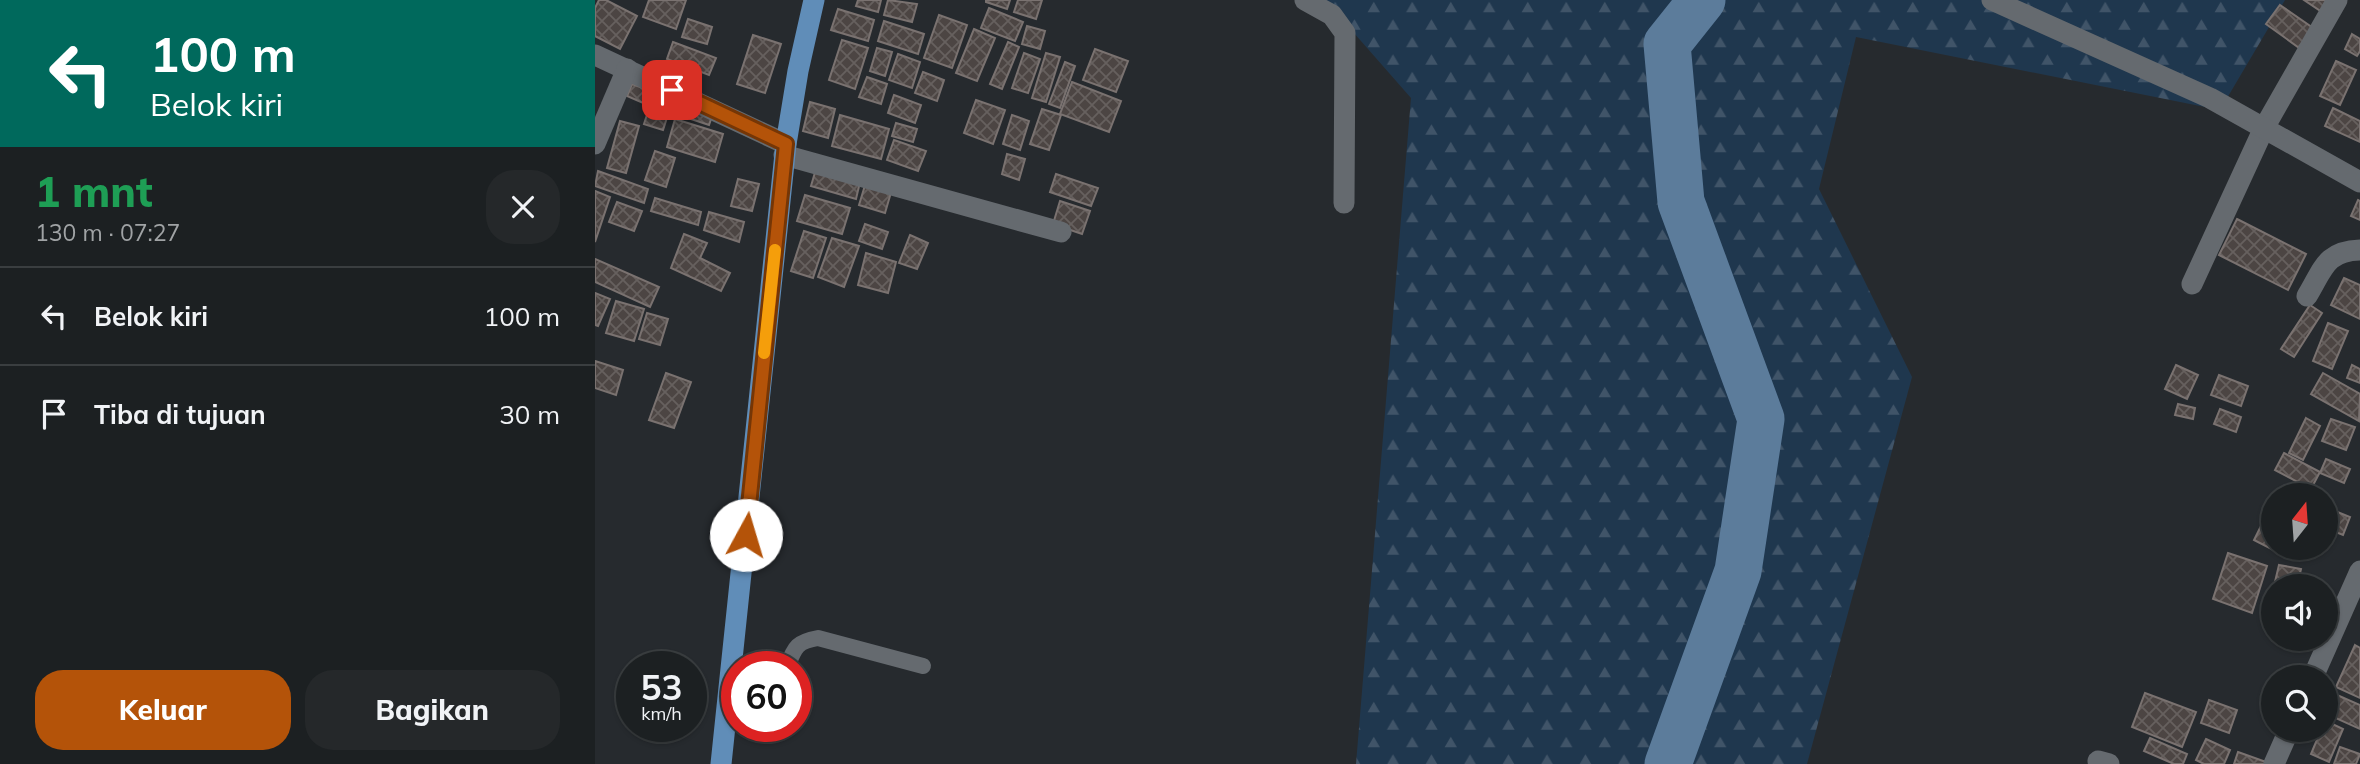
<!DOCTYPE html>
<html lang="id">
<meta charset="utf-8">
<style>
:root{--surface:#1c2022;--page:#25282a;--text:#f1f3f6;--muted:#a0a3a5;--line:#3a3e40;--accent:#b45309}
body{margin:0;font-family:Mulish,sans-serif;background:var(--page);color:var(--text);height:100vh;display:flex;flex-direction:column;font-size:26px;white-space:nowrap}
*{box-sizing:border-box;margin:0}
p{font-size:23px;color:var(--muted)}
.icon{flex:none;width:38px;height:38px;fill:none;stroke:currentColor;stroke-width:2;stroke-linecap:round;stroke-linejoin:round}
.map{position:relative;flex:1;overflow:hidden}
.details{display:flex;flex-direction:column;background:var(--surface);width:595px}
.details>*{flex:none}
.guide{background:#00695c;color:#fff;overflow:hidden}
.needle{width:46px;rotate:17deg}
.buttons{position:absolute;left:1666px;top:483px;display:grid;gap:14px}
.buttons a{display:grid;place-items:center;width:77px;height:77px;border-radius:50%;background:var(--surface);box-shadow:0 2px 5px #0004,0 0 0 2px var(--line);font-size:35px}
.speed{position:absolute;left:21px;top:651px;display:flex;gap:14px;font-size:35px;font-weight:700;text-align:center}
.speed>*{display:grid;place-content:center;width:91px;height:91px;border-radius:50%;background:var(--surface);box-shadow:0 2px 5px #0004,0 0 0 2px var(--line);line-height:1}
.speed small{font-size:18px;font-weight:400}
.speed .limit{border:10px solid #d22;background:#fff;color:#111}
.pin{position:absolute;display:grid;place-items:center;width:60px;height:60px;color:#fff;margin:-30px;border-radius:14px;box-shadow:0 4px 10px #0006}
.me{position:absolute;width:77px;margin:-38px;rotate:6deg;stroke-linejoin:round;filter:drop-shadow(0 0 5px #0008)}
.turn{display:flex;align-items:center;gap:24px;height:147px;padding:0 35px;font-size:32px}
.turn .icon{width:91px;height:91px;stroke-width:2.5}
.turn b{display:block;font-size:49px;line-height:60px}
.round{display:grid;place-items:center;flex:none;width:74px;height:74px;border-radius:28px;background:var(--page)}
.overview{display:flex;align-items:center;justify-content:space-between;height:119px;padding:0 35px}
h1{font-size:42px;font-weight:800;line-height:52px;color:#1e9e55}
.cta{display:flex;gap:14px;margin-top:auto;padding:14px 35px}
.cta a{flex:1;height:80px;border-radius:28px;background:var(--accent);color:#fff;font-size:28px;font-weight:800;line-height:80px;text-align:center}
.cta a+a{background:var(--page);color:var(--text)}
ul{padding:0;list-style:none}
li{display:flex;align-items:center;gap:21px;height:98px;padding:0 35px;border-top:2px solid var(--line)}
li div{flex:1}
li b{display:block;font-size:26px}
li em{font-style:normal}
main{display:flex;flex:1;min-height:0}
.map>svg:first-child{display:block}
.forest{fill:url(#forest-firs)}
.lines{fill:none;stroke-linecap:round;stroke-linejoin:round}
.river{stroke:#5c7c9b;stroke-width:47}
.building{fill:url(#building-cross-hatch);stroke:#7a7270;stroke-width:2}
.service{stroke:#656a6f;stroke-width:16}
.minor{stroke:#656a6f;stroke-width:21}
.tertiary{stroke:#656a6f;stroke-width:21}
.primary{stroke:#608db8;stroke-width:21}
.route-casing{stroke:#753606;stroke-width:18}
.route{stroke:#b45309;stroke-width:12}
.slow{stroke:#f59e0b;stroke-width:12}
</style>
<main>
<section class="details">
<div class="guide">
<div class="turn"><svg class="icon" aria-label="left" viewBox="0 0 24 24"><path d="M17 20v-9H6M10 6l-5 5 5 5"/></svg><div><b>100 m</b>Belok kiri</div></div>
</div>
<div class="overview"><div><h1>1 mnt</h1><p>130 m · 07:27</p></div><a class="round"><svg class="icon" aria-label="close" viewBox="0 0 24 24"><path d="M6 6l12 12M18 6L6 18"/></svg></a></div>
<ul>
<li><svg class="icon" aria-label="left" viewBox="0 0 24 24"><path d="M17 20v-9H6M10 6l-5 5 5 5"/></svg><div><b>Belok kiri</b></div><em>100 m</em></li>
<li><svg class="icon" aria-label="arrive" viewBox="0 0 24 24"><path d="M6 21V4h12l-3 4 3 4H6"/></svg><div><b>Tiba di tujuan</b></div><em>30 m</em></li>
</ul>
<div class="cta"><a>Keluar</a><a>Bagikan</a></div>
</section>
<div class="map">
<svg width="1765" height="764" viewBox="0 0 1765 764">
<defs>
<pattern id="forest-firs" width="22" height="20" patternUnits="userSpaceOnUse" patternTransform="scale(1.75)"><rect width="22" height="20" fill="#1f374e"/><path d="M5 1l3.5 6h-7zM16 11l3.5 6h-7z" fill="#405468"/></pattern>
<pattern id="building-cross-hatch" width="8" height="8" patternUnits="userSpaceOnUse" patternTransform="scale(1.75)"><rect width="8" height="8" fill="#4c4543"/><path d="M0 0l8 8M0 8l8-8" fill="none" stroke="#66605e"/></pattern>
</defs>
<rect width="100%" height="100%" fill="#262a2e"/>
<polygon class="forest" points="730,0 1690,0 1625,110 1261,37 1224,189 1317,377 1212,764 761,764 816,98"/>
<g class="lines">
<polyline class="river" points="1073,764 1143,571 1166,419 1086,202 1072,44 1107,0"/>
</g>
<g class="building">
<polygon points="4,0 11,0 42,16 25,49 0,36 0,8"/>
<polygon points="54,0 91,0 81,29 48,17"/>
<polygon points="263,0 286,0 283,12 261,6"/>
<polygon points="293,0 322,4 317,22 289,15"/>
<polygon points="391,0 415,0 412,9 391,2"/>
<polygon points="423,0 447,0 441,19 419,12"/>
<polygon points="1709,0 1739,0 1730,14"/>
<polygon points="1685,5 1721,30 1707,50 1671,24"/>
<polygon points="394,8 428,22 420,41 386,28"/>
<polygon points="243,9 279,20 273,41 236,30"/>
<polygon points="344,15 372,25 357,68 329,58"/>
<polygon points="93,19 117,27 112,44 87,37"/>
<polygon points="289,21 329,34 323,54 283,41"/>
<polygon points="432,26 450,31 445,49 427,44"/>
<polygon points="379,29 400,38 382,81 361,73"/>
<polygon points="1757,34 1765,39 1765,51 1762,56 1750,49"/>
<polygon points="158,35 186,44 170,93 142,84"/>
<polygon points="247,40 273,48 260,89 234,80"/>
<polygon points="78,42 121,58 114,75 72,59"/>
<polygon points="413,42 424,47 407,89 395,84"/>
<polygon points="282,48 297,52 290,76 275,71"/>
<polygon points="500,49 533,61 521,92 488,80"/>
<polygon points="429,53 445,59 433,93 417,88"/>
<polygon points="451,53 465,57 451,102 437,98"/>
<polygon points="303,54 325,62 317,88 294,80"/>
<polygon points="1741,61 1761,70 1745,105 1725,96"/>
<polygon points="470,62 480,66 465,108 454,104"/>
<polygon points="328,72 349,80 342,101 320,93"/>
<polygon points="272,77 292,84 286,104 264,97"/>
<polygon points="477,82 526,101 514,132 465,114"/>
<polygon points="37,84 53,90 48,103 32,96"/>
<polygon points="61,87 80,93 68,130 49,124"/>
<polygon points="299,95 326,105 320,123 293,113"/>
<polygon points="381,100 410,110 398,144 369,133"/>
<polygon points="88,102 118,113 114,125 84,115"/>
<polygon points="215,102 240,109 233,138 208,131"/>
<polygon points="1738,108 1765,121 1765,142 1730,126"/>
<polygon points="447,109 466,115 454,150 435,144"/>
<polygon points="245,115 294,129 286,159 237,146"/>
<polygon points="417,115 434,121 425,150 408,144"/>
<polygon points="80,119 128,134 120,162 72,147"/>
<polygon points="25,121 44,126 31,173 12,168"/>
<polygon points="301,123 322,129 318,142 297,136"/>
<polygon points="299,140 331,151 323,171 292,160"/>
<polygon points="60,151 80,158 71,187 50,180"/>
<polygon points="412,154 430,159 424,180 407,174"/>
<polygon points="221,169 265,182 261,199 216,186"/>
<polygon points="3,171 53,189 49,203 0,186"/>
<polygon points="461,174 503,188 496,206 455,192"/>
<polygon points="143,179 164,184 157,211 136,206"/>
<polygon points="271,182 297,189 290,213 264,205"/>
<polygon points="0,191 15,197 0,242"/>
<polygon points="210,195 255,208 247,234 202,221"/>
<polygon points="60,198 106,212 103,225 56,211"/>
<polygon points="1763,200 1765,201 1765,220 1756,216"/>
<polygon points="465,201 495,211 487,234 458,224"/>
<polygon points="22,202 47,211 39,231 14,222"/>
<polygon points="114,212 149,222 144,242 109,230"/>
<polygon points="1642,219 1711,254 1693,290 1624,255"/>
<polygon points="270,224 293,232 287,249 264,241"/>
<polygon points="209,231 231,238 218,278 196,271"/>
<polygon points="89,234 112,243 105,258 135,273 126,291 76,268"/>
<polygon points="315,235 333,243 322,269 304,263"/>
<polygon points="237,238 264,246 249,287 223,277"/>
<polygon points="271,253 301,262 293,293 263,285"/>
<polygon points="0,259 64,287 55,307 0,282"/>
<polygon points="1749,278 1765,285 1765,319 1736,305"/>
<polygon points="0,293 15,299 3,326 0,325"/>
<polygon points="21,301 49,309 39,341 11,333"/>
<polygon points="1715,305 1727,313 1699,357 1686,349"/>
<polygon points="52,313 73,319 65,345 44,339"/>
<polygon points="1733,323 1753,331 1737,369 1718,361"/>
<polygon points="0,361 28,370 21,395 0,388"/>
<polygon points="1581,365 1603,375 1592,399 1570,389"/>
<polygon points="1757,365 1765,369 1765,383 1752,378"/>
<polygon points="71,373 96,382 79,428 54,420"/>
<polygon points="1728,373 1765,394 1764,421 1716,394"/>
<polygon points="1624,375 1653,386 1646,406 1616,395"/>
<polygon points="1583,404 1600,408 1598,419 1580,415"/>
<polygon points="1625,409 1646,417 1641,432 1619,424"/>
<polygon points="1711,418 1725,426 1708,460 1694,453"/>
<polygon points="1736,419 1760,427 1751,450 1727,441"/>
<polygon points="1689,453 1725,472 1716,489 1680,470"/>
<polygon points="1731,459 1755,469 1749,483 1725,473"/>
<polygon points="1735,509 1755,517 1748,535 1731,528 1731,520"/>
<polygon points="1666,526 1678,533 1678,548 1702,548 1696,559 1659,540"/>
<polygon points="1633,553 1672,566 1657,613 1618,599"/>
<polygon points="1684,565 1706,569 1702,586 1679,586"/>
<polygon points="1760,645 1765,648 1765,698 1741,687"/>
<polygon points="1550,693 1601,712 1587,747 1537,727"/>
<polygon points="1742,695 1765,705 1765,729 1734,715"/>
<polygon points="1614,700 1642,710 1634,733 1606,723"/>
<polygon points="1731,721 1748,729 1734,762 1716,754 1726,730 1731,730"/>
<polygon points="1555,738 1592,754 1588,764 1579,764 1549,751"/>
<polygon points="1611,739 1635,750 1629,764 1609,764 1601,760"/>
<polygon points="1745,747 1765,754 1761,764 1739,764"/>
<polygon points="1643,752 1671,762 1671,764 1639,764"/>
</g>
<g class="lines">
<path class="service" d="M192 667C200 647 201 642 223 638L328 666"/>
<g class="minor">
<polyline points="710,0 737,15 750,33 749,203"/>
<polyline points="0,55 191,144"/>
<polyline points="0,144 32,69"/>
<polyline points="189,155 466,232"/>
<polyline points="1597,284 1669,128 1742,0"/>
<path d="M1712 296C1728 270 1730 251 1765 250"/>
<polyline points="1503,761 1514,764"/>
</g>
<g class="tertiary">
<polyline points="1397,0 1615,98 1765,182"/>
<polyline points="1718,677 1765,571"/>
<polyline points="1679,764 1694,730"/>
</g>
<polyline class="primary" points="126,764 191,144 203,71 219,0"/>
</g>
<g class="lines">
<defs>
<polyline id="route" points="77,90 191,144 151,535"/>
</defs>
<use href="#route" class="route-casing"/>
<use href="#route" class="route"/>
<polyline class="slow" points="169,353 180,250"/>
</g>
</svg>
<div class="buttons">
<a><svg class="needle" viewBox="-14 -14 28 28"><path d="M0-13l5 13h-10z" fill="#e53935"/><path d="M0 13l5-13h-10z" fill="#a0a3a5"/></svg></a>
<a><svg class="icon" aria-label="sound" viewBox="0 0 24 24"><path d="M4 9h4l5-4v14l-5-4H4zM17 9q2 3 0 6"/></svg></a>
<a><svg class="icon" aria-label="search" viewBox="0 0 24 24"><circle cx="10" cy="10" r="6"/><path d="M15 15l6 6"/></svg></a>
</div>
<div class="speed"><div>53<small>km/h</small></div><div class="limit">60</div></div>
<div class="pin" style="left:77px;top:90px;background:#d93025"><svg class="icon" aria-label="arrive" viewBox="0 0 24 24"><path d="M6 21V4h12l-3 4 3 4H6"/></svg></div>
<svg class="me" style="left:151px;top:535px" viewBox="-20 -20 40 40"><circle r="19" fill="#fff"/><path d="M0-13L10 11 0 6-10 11z" fill="#b45309"/></svg>
</div>
</main>
